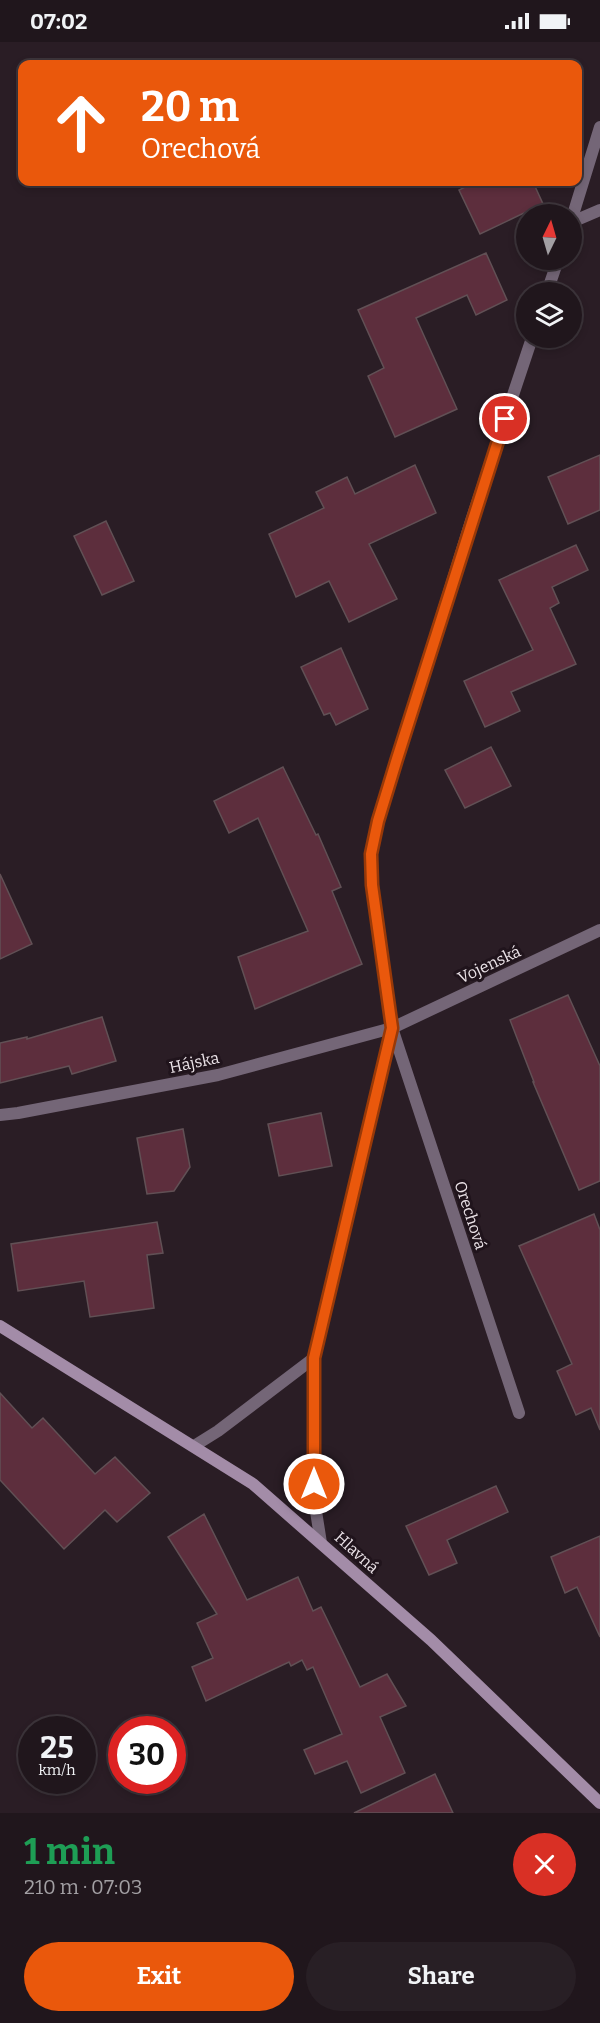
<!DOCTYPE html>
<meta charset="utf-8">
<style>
:root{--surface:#20161c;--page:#281f25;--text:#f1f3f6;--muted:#a29fa3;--line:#3d353b;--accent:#ea580c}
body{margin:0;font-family:Bitter,serif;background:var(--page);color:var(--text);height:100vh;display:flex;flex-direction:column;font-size:22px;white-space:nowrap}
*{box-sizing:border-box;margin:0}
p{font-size:20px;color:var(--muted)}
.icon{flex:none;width:33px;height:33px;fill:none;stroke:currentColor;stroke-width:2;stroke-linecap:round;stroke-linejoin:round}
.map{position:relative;height:1771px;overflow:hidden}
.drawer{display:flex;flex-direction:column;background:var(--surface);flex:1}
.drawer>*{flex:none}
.guide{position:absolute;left:18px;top:18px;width:564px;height:126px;border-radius:12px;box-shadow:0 3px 9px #0003,0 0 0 2px var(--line);background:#ea580c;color:#fff;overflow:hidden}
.needle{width:39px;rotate:5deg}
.tools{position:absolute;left:516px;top:162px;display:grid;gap:12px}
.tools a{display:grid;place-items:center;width:66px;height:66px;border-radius:50%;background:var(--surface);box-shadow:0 3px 9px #0003,0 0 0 2px var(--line);font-size:30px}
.speed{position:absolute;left:18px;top:1674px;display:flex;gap:12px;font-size:30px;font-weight:700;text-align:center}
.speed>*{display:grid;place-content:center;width:78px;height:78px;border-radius:50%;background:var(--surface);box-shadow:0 3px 9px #0003,0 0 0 2px var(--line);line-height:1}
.speed small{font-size:15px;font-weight:400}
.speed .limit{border:9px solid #d22;background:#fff;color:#111}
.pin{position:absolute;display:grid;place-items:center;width:51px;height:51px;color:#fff;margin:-26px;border:3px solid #fff;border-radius:50%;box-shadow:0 2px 6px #0007}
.me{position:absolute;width:66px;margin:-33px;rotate:0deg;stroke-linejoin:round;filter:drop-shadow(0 0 4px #0008)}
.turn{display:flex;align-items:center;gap:21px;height:126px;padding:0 24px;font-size:27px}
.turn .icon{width:78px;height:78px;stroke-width:2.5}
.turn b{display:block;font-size:42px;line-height:51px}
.round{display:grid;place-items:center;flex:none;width:63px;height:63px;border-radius:32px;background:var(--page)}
.overview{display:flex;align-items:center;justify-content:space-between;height:102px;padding:0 24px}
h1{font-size:36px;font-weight:700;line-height:45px;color:#1e9e55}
.primary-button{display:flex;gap:12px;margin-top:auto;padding:12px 24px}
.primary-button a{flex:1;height:69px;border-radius:36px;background:var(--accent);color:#fff;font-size:24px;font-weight:700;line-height:69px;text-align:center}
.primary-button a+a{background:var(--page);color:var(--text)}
.status{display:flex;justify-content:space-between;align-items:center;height:42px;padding:0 30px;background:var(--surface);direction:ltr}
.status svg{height:16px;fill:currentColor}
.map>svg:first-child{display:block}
.building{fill:#5d2e3d;stroke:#615055;stroke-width:1.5}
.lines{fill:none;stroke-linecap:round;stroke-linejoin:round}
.service{stroke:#746677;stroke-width:12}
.minor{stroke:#746677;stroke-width:12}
.secondary{stroke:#a38ca8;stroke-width:12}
.route-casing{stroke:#983908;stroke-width:15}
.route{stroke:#ea580c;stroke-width:10}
.labels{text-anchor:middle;stroke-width:6;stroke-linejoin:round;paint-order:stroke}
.street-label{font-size:16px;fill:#ece4e9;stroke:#20141c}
</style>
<div class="status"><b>07:02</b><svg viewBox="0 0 49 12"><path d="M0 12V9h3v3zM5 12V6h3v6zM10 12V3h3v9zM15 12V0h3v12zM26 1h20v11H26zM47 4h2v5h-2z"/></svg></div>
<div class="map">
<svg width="600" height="1771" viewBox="0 0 600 1771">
<rect width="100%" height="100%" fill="#2a1d25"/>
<g class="building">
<polygon points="475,140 533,140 543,162 480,192 459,148"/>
<polygon points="486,211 507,258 476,273 467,253 416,276 457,367 395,395 368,334 384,326 358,268"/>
<polygon points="600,413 600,468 568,482 548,435"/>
<polygon points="415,423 436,471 369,502 397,557 349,580 329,539 296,555 269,492 324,466 316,450 347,435 355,452"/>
<polygon points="106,479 134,539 102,553 74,494"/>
<polygon points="576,503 588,528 552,545 559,561 550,566 576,622 511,650 520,669 485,685 464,639 533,608 499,538"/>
<polygon points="341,606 368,667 336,683 330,671 324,673 301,625"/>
<polygon points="491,705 511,744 465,766 445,728"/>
<polygon points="283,725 316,793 318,792 341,845 332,849 362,922 255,967 238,915 308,889 258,776 229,791 214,759"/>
<polygon points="0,832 32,902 0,917"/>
<polygon points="568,953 600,1024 600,1139 579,1148 533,1040 534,1040 510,978"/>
<polygon points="102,975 116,1019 72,1032 69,1024 0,1041 0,1001 27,995 27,997"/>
<polygon points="321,1071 332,1124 279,1134 268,1082"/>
<polygon points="183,1087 190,1125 174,1149 147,1152 137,1096"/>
<polygon points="594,1172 600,1188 600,1388 591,1366 576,1373 557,1329 572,1322 519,1204"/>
<polygon points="157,1180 163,1211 147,1213 154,1266 90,1275 84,1239 18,1249 11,1202"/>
<polygon points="0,1351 32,1386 43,1376 95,1432 115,1415 150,1451 117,1480 105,1468 64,1507 0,1438"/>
<polygon points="496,1444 508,1470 447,1498 457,1521 429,1533 406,1484"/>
<polygon points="204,1472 247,1558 298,1535 313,1569 321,1565 360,1645 387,1632 406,1664 380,1675 405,1731 361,1751 347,1719 315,1732 304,1708 342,1692 313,1625 307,1628 302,1618 291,1624 289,1620 206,1659 192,1625 213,1616 197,1581 217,1572 168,1495"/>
<polygon points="600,1494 600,1595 577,1545 565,1551 551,1515"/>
<polygon points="435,1732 453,1771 354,1771"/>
</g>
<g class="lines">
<polyline class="service" points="572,180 600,168"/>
<g class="minor">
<polyline points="572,176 600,85"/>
<polyline points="547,250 558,218"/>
<polyline points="0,1073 18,1071 218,1033 392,986 600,888"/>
<polyline points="519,1371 392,986 372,843 371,812 378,779 396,720 471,479 532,296"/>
<polyline points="194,1404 218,1389 314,1316"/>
<polyline points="321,1501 315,1463 314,1316 392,987"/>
</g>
<polyline class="secondary" points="0,1284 253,1442 431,1598 600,1761"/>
</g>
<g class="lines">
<defs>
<polyline id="route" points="314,1442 314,1316 392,986 372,843 371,812 378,779 396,720 505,377"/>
</defs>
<use href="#route" class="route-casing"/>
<use href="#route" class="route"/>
</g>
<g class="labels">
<g class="street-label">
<text transform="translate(489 922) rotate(-25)" y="6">Vojenská</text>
<text transform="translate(194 1020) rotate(-12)" y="6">Hájska</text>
<text transform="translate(471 1173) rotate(72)" y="6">Orechová</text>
<text transform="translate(357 1510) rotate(42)" y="6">Hlavná</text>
</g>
</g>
</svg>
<div class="tools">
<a><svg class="needle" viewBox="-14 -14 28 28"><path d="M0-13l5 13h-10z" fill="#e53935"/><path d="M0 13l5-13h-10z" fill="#a29fa3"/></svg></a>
<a><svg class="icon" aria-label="layers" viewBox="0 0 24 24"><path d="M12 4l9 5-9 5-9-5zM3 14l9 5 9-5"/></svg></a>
</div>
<div class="speed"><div>25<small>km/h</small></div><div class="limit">30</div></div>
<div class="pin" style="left:505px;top:377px;background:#d93025"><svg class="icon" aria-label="arrive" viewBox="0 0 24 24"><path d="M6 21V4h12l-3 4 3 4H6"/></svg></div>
<svg class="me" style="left:314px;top:1442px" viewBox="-20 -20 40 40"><circle r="17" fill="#ea580c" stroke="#fff" stroke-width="3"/><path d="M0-11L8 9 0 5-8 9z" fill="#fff"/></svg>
<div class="guide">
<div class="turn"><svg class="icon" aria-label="ahead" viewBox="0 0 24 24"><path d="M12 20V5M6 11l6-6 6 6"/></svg><div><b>20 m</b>Orechová</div></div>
</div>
</div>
<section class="drawer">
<div class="overview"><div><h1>1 min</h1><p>210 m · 07:03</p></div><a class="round" style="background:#d93025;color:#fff"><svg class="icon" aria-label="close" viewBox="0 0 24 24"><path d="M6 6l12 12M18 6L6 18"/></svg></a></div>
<div class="primary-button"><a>Exit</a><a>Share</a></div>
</section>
